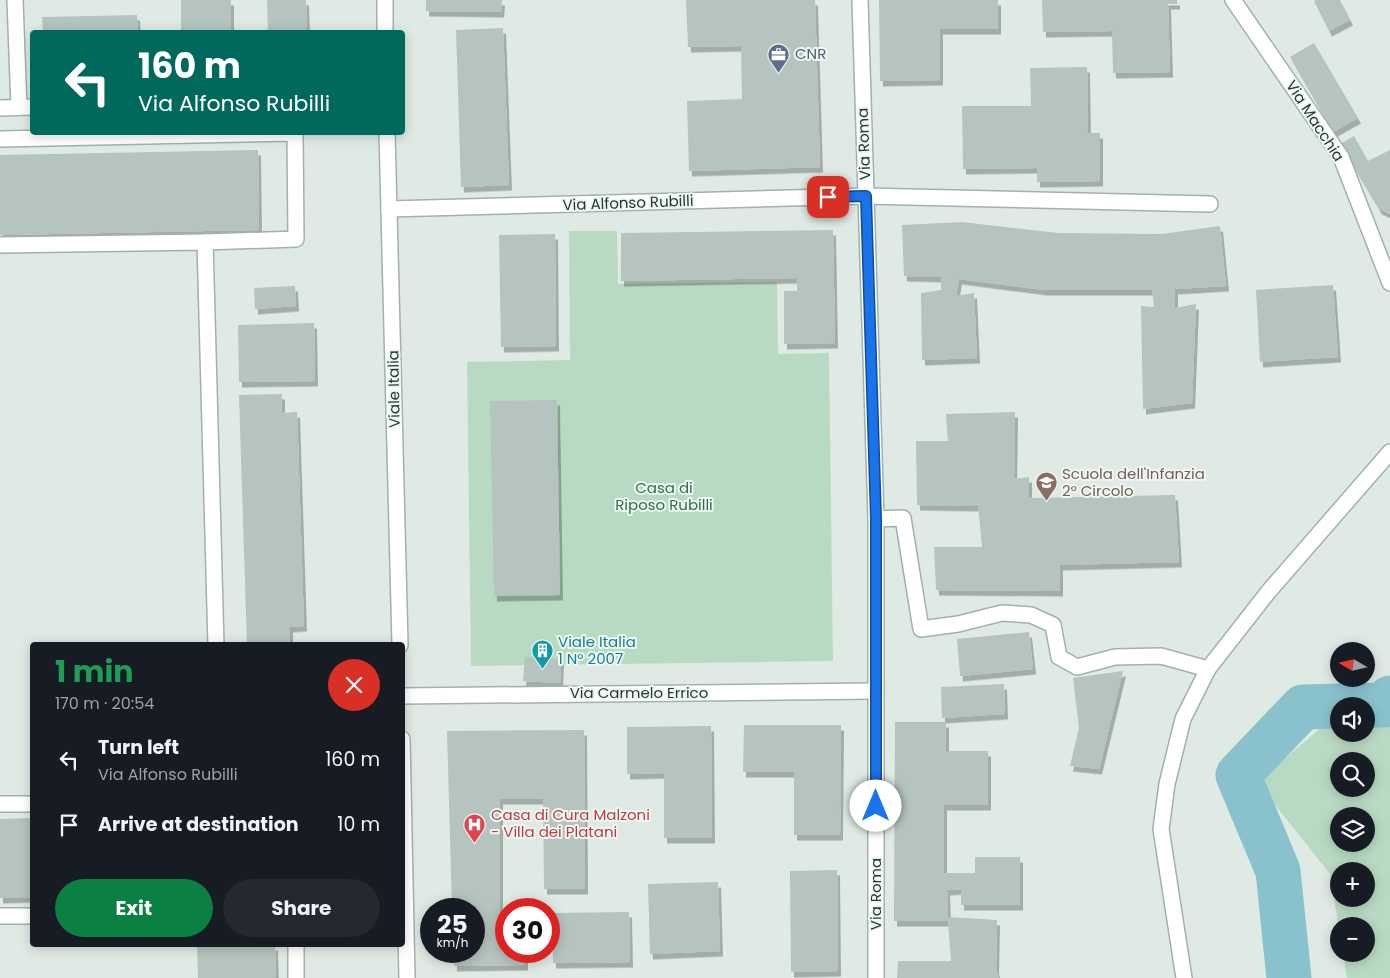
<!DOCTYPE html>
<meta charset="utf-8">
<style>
:root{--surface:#171b24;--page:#242831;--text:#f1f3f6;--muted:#9ea1a6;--accent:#0b8043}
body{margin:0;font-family:Poppins,sans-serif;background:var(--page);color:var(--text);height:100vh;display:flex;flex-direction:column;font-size:19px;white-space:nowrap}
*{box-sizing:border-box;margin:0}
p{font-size:16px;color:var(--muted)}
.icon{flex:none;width:28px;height:28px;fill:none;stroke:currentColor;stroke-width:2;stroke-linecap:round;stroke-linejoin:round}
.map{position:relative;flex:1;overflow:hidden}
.sheet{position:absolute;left:30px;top:642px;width:375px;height:305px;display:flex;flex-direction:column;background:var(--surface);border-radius:5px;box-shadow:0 2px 12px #0003}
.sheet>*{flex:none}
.guide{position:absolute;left:30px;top:30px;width:375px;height:105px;border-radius:5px;box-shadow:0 2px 12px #0003;background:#00695c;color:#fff;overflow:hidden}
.needle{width:32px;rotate:279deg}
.buttons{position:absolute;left:1330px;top:642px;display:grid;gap:10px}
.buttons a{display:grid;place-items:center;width:45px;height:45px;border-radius:50%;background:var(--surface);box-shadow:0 2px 12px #0003;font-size:25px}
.speed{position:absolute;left:420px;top:898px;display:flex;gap:10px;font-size:25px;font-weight:700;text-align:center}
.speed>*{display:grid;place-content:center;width:65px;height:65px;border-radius:50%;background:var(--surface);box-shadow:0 2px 12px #0003;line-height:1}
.speed small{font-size:12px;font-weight:400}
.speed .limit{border:8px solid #d22;background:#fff;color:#111}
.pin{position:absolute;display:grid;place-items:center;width:42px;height:42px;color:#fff;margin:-21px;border-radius:10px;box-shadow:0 2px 8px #0006}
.me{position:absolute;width:55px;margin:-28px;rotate:0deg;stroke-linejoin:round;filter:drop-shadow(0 0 4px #0008)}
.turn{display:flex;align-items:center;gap:18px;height:105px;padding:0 25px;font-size:22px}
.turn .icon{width:65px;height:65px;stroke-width:2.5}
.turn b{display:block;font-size:35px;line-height:42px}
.round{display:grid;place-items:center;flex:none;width:52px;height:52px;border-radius:26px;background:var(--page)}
.overview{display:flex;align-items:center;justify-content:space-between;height:85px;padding:0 25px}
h1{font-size:30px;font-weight:700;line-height:38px;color:#1e9e55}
.cta{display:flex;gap:10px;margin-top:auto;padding:10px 25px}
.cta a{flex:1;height:58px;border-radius:30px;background:var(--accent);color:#fff;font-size:20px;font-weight:700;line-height:58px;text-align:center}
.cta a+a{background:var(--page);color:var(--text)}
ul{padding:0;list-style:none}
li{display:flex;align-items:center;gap:15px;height:65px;padding:0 25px}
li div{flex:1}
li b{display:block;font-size:19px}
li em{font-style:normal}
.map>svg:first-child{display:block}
.green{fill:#b9dac2;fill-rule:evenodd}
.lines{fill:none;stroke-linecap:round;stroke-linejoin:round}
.river{stroke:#89c2cd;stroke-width:45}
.building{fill:#b5c4be;filter:url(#shadow)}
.service-casing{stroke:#a2b1ac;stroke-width:18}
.minor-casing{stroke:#a2b1ac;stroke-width:18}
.service{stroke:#fff;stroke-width:15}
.minor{stroke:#fff;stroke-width:15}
.route-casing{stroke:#114b97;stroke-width:12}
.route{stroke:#1a73e8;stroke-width:9}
.labels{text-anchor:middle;stroke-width:4;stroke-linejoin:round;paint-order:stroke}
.service-label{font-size:15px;fill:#4e5e75;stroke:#eff7f3;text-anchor:start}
.street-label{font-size:15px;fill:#213933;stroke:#eff7f3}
.education-label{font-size:15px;fill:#785e54;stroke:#eff7f3;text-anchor:start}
.park-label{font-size:15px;fill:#2d6e47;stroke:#eff7f3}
.culture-label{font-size:15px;fill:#0d838f;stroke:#eff7f3;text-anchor:start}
.health-label{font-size:15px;fill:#be3a42;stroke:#eff7f3;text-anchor:start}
</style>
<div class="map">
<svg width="1390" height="978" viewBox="0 0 1390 978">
<defs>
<filter id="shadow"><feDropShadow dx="3" dy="5.5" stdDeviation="0" flood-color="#0004"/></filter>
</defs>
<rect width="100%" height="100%" fill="#dfeae5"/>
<g class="green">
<polygon points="569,231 617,231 618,284 777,282 778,354 829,353 833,661 471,666 467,362 570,360"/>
<path d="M1390 713V978H1347L1343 954H1366V926H1339V929L1330 874 1257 782 1328 722 1339 720V734H1366V716ZM1339 761H1366V789H1339ZM1339 816H1366V844H1339ZM1339 871H1366V899H1339Z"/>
</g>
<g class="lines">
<g class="river">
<polyline points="1341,706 1385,705 1390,698"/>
<polyline points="1289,978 1278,871 1238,775 1303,707 1339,706"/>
</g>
</g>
<g class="building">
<rect x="181" y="0" width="50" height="32"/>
<polygon points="267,0 306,0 307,32 268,32"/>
<polygon points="426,0 502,0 501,12 426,11"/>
<polygon points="686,0 815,0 820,167 689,171 687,101 742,99 741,46 688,47"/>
<polygon points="879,0 998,0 998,29 940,29 940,80 880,81"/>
<polygon points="1042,0 1177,0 1177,4 1168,4 1170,72 1113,73 1112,31 1043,32"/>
<polygon points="1316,0 1340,0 1350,20 1329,31 1314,1"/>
<polygon points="137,15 138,32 43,32 42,17"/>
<polygon points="503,28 509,185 461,187 456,30"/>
<polygon points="1314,43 1358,118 1333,132 1290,57"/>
<polygon points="1087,67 1088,133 1100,133 1100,181 1037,182 1037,168 963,169 962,106 1031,106 1030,68"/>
<polygon points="1354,136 1368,161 1390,150 1390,214 1379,209 1340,144"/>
<polygon points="258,150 259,230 0,235 0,155"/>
<polygon points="962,222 1058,233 1162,234 1220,226 1226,286 1175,289 1175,308 1196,304 1192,403 1143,409 1141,306 1154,307 1152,290 1044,290 959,279 956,296 974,293 977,358 922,360 921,293 941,290 941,277 904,276 902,225"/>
<polygon points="833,230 835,343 784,344 784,291 797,291 797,278 621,281 621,233"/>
<polygon points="555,234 556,346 501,347 499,235"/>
<polygon points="1333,285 1338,357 1260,362 1256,290"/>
<polygon points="295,286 296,306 255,309 254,288"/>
<polygon points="314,323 315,381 239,382 238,325"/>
<polygon points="282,394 282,413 297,412 304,626 290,627 290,645 247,645 239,395"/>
<polygon points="557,400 560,595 494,596 490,401"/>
<polygon points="1015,412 1014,479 1029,477 1029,498 1175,495 1179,562 1060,565 1060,591 936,590 934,547 982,547 978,506 917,505 916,441 948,441 946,414"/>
<polygon points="1029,632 1033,669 960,676 957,639"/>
<polygon points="525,657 561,659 560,683 523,681"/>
<polygon points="1123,671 1099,769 1070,766 1079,728 1073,678"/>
<polygon points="1004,684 1005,714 942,718 941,687"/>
<polygon points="895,722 946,722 946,751 988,751 988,805 944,805 944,873 975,873 975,857 1020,857 1020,905 961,905 961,889 947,890 948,917 997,920 996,969 999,978 897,978 898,961 951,961 948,921 894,921"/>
<polygon points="744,725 841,725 840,835 794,835 794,772 743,772"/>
<polygon points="711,726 712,838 664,838 664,773 627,774 627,727"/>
<polygon points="584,730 585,889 544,889 543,799 500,799 500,921 506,920 506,951 525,951 525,965 454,966 454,951 474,951 474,909 452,909 447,731"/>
<polygon points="32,818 32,897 0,898 0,819"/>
<polygon points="837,870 838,971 791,972 790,871"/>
<polygon points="718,882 720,951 650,954 648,884"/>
<polygon points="629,912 630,962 553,963 552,913"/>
<polygon points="197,945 275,945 276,978 198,978"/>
</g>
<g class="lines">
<defs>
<g id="service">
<polyline points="0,139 295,133 296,239 205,242"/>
<polyline points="0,245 205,242 216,645"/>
<polyline points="0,804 32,804"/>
<polyline points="0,916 32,916"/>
<polyline points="296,945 296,978"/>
</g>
<g id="minor">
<polyline points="15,0 19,107"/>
<polyline points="385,0 385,32"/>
<polyline points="860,0 876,519 876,978"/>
<polyline points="1233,0 1341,157 1390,283"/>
<polyline points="0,108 32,107"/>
<polyline points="387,132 400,645"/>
<polyline points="389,209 866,196 1210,204"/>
<polyline points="876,519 903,518 921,629 958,624 1002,613 1031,615 1053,625 1059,657 1077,667 1115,657 1161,656 1208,669"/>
<polyline points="402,696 875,691"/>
<polyline points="402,739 407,978"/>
<polyline points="1184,978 1161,829 1167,784 1183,719 1208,669 1269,591 1390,452"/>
</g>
</defs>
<use href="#service" class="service-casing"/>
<use href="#minor" class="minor-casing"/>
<use href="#service" class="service"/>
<use href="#minor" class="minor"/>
</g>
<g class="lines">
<defs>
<polyline id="route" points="828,197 866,196 876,519 876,806"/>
</defs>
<use href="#route" class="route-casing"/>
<use href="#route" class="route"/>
</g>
<defs>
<symbol id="office-pin" viewBox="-11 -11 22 30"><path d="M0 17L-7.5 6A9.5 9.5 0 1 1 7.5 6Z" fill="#5c6f8a" stroke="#eff7f3"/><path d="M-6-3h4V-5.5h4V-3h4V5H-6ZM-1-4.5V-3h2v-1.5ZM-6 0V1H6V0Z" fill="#fff"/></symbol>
<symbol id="school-pin" viewBox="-11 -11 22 30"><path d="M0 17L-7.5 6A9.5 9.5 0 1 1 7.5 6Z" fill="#8d6e63" stroke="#eff7f3"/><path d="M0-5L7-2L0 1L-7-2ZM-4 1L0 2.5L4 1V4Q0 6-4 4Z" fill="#fff"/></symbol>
<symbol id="building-pin" viewBox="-11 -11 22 30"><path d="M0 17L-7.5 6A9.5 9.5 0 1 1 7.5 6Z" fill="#0f9aa8" stroke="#eff7f3"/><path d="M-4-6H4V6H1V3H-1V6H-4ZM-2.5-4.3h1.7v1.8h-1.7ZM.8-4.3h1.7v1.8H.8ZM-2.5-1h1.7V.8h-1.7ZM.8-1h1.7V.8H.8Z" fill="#fff"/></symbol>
<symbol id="hospital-pin" viewBox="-11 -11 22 30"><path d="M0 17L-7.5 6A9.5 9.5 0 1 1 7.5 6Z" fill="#e0444e" stroke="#eff7f3"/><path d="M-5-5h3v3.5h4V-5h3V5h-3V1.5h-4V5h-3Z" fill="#fff"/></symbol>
</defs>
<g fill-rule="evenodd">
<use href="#office-pin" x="766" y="42" width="25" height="34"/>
<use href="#school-pin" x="1034" y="470" width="25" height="34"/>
<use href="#building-pin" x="530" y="638" width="25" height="34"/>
<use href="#hospital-pin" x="462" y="812" width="25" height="34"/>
</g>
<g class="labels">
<g class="service-label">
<text x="795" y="59">CNR</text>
</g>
<g class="street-label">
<text transform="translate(1315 121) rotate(57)" y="5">Via Macchia</text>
<text transform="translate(864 144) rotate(-92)" y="5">Via Roma</text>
<text transform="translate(628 203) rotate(-2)" y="5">Via Alfonso Rubilli</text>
<text transform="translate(394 389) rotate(-91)" y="5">Viale Italia</text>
<text x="639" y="698">Via Carmelo Errico</text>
<text transform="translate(876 894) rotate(-90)" y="5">Via Roma</text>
</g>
<g class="education-label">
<text x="1062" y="479">Scuola dell'Infanzia<tspan x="1062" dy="17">2° Circolo</tspan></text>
</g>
<g class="park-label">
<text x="664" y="493">Casa di<tspan x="664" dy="17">Riposo Rubilli</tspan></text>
</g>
<g class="culture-label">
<text x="558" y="647">Viale Italia<tspan x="558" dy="17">1 N° 2007</tspan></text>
</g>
<g class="health-label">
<text x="491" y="820">Casa di Cura Malzoni<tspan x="491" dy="17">- Villa dei Platani</tspan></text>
</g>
</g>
</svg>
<div class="buttons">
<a><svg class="needle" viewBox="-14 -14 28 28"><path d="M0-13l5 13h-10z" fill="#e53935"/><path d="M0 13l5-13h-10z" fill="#9ea1a6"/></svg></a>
<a><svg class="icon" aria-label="sound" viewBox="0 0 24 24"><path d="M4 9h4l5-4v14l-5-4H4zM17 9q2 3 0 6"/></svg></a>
<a><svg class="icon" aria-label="search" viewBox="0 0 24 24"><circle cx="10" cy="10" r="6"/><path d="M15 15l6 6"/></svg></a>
<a><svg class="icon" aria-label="layers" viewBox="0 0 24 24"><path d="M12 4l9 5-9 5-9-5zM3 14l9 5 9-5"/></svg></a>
<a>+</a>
<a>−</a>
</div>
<div class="speed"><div>25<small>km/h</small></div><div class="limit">30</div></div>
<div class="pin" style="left:828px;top:197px;background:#d93025"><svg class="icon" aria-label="arrive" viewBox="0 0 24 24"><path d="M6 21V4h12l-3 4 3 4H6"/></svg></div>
<svg class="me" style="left:876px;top:806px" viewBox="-20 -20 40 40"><circle r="19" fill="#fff"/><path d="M0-13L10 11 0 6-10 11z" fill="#1a73e8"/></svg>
<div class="guide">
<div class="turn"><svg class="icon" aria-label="left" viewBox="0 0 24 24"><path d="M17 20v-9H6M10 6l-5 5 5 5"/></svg><div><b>160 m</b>Via Alfonso Rubilli</div></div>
</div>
<section class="sheet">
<div class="overview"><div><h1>1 min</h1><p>170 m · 20:54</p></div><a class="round" style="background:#d93025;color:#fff"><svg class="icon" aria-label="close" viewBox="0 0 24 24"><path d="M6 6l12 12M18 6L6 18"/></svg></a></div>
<ul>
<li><svg class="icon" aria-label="left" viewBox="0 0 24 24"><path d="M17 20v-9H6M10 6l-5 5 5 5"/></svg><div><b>Turn left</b><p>Via Alfonso Rubilli</p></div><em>160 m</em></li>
<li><svg class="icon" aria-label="arrive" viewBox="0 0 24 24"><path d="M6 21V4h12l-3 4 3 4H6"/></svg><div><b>Arrive at destination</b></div><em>10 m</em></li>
</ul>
<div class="cta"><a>Exit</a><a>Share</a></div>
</section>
</div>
